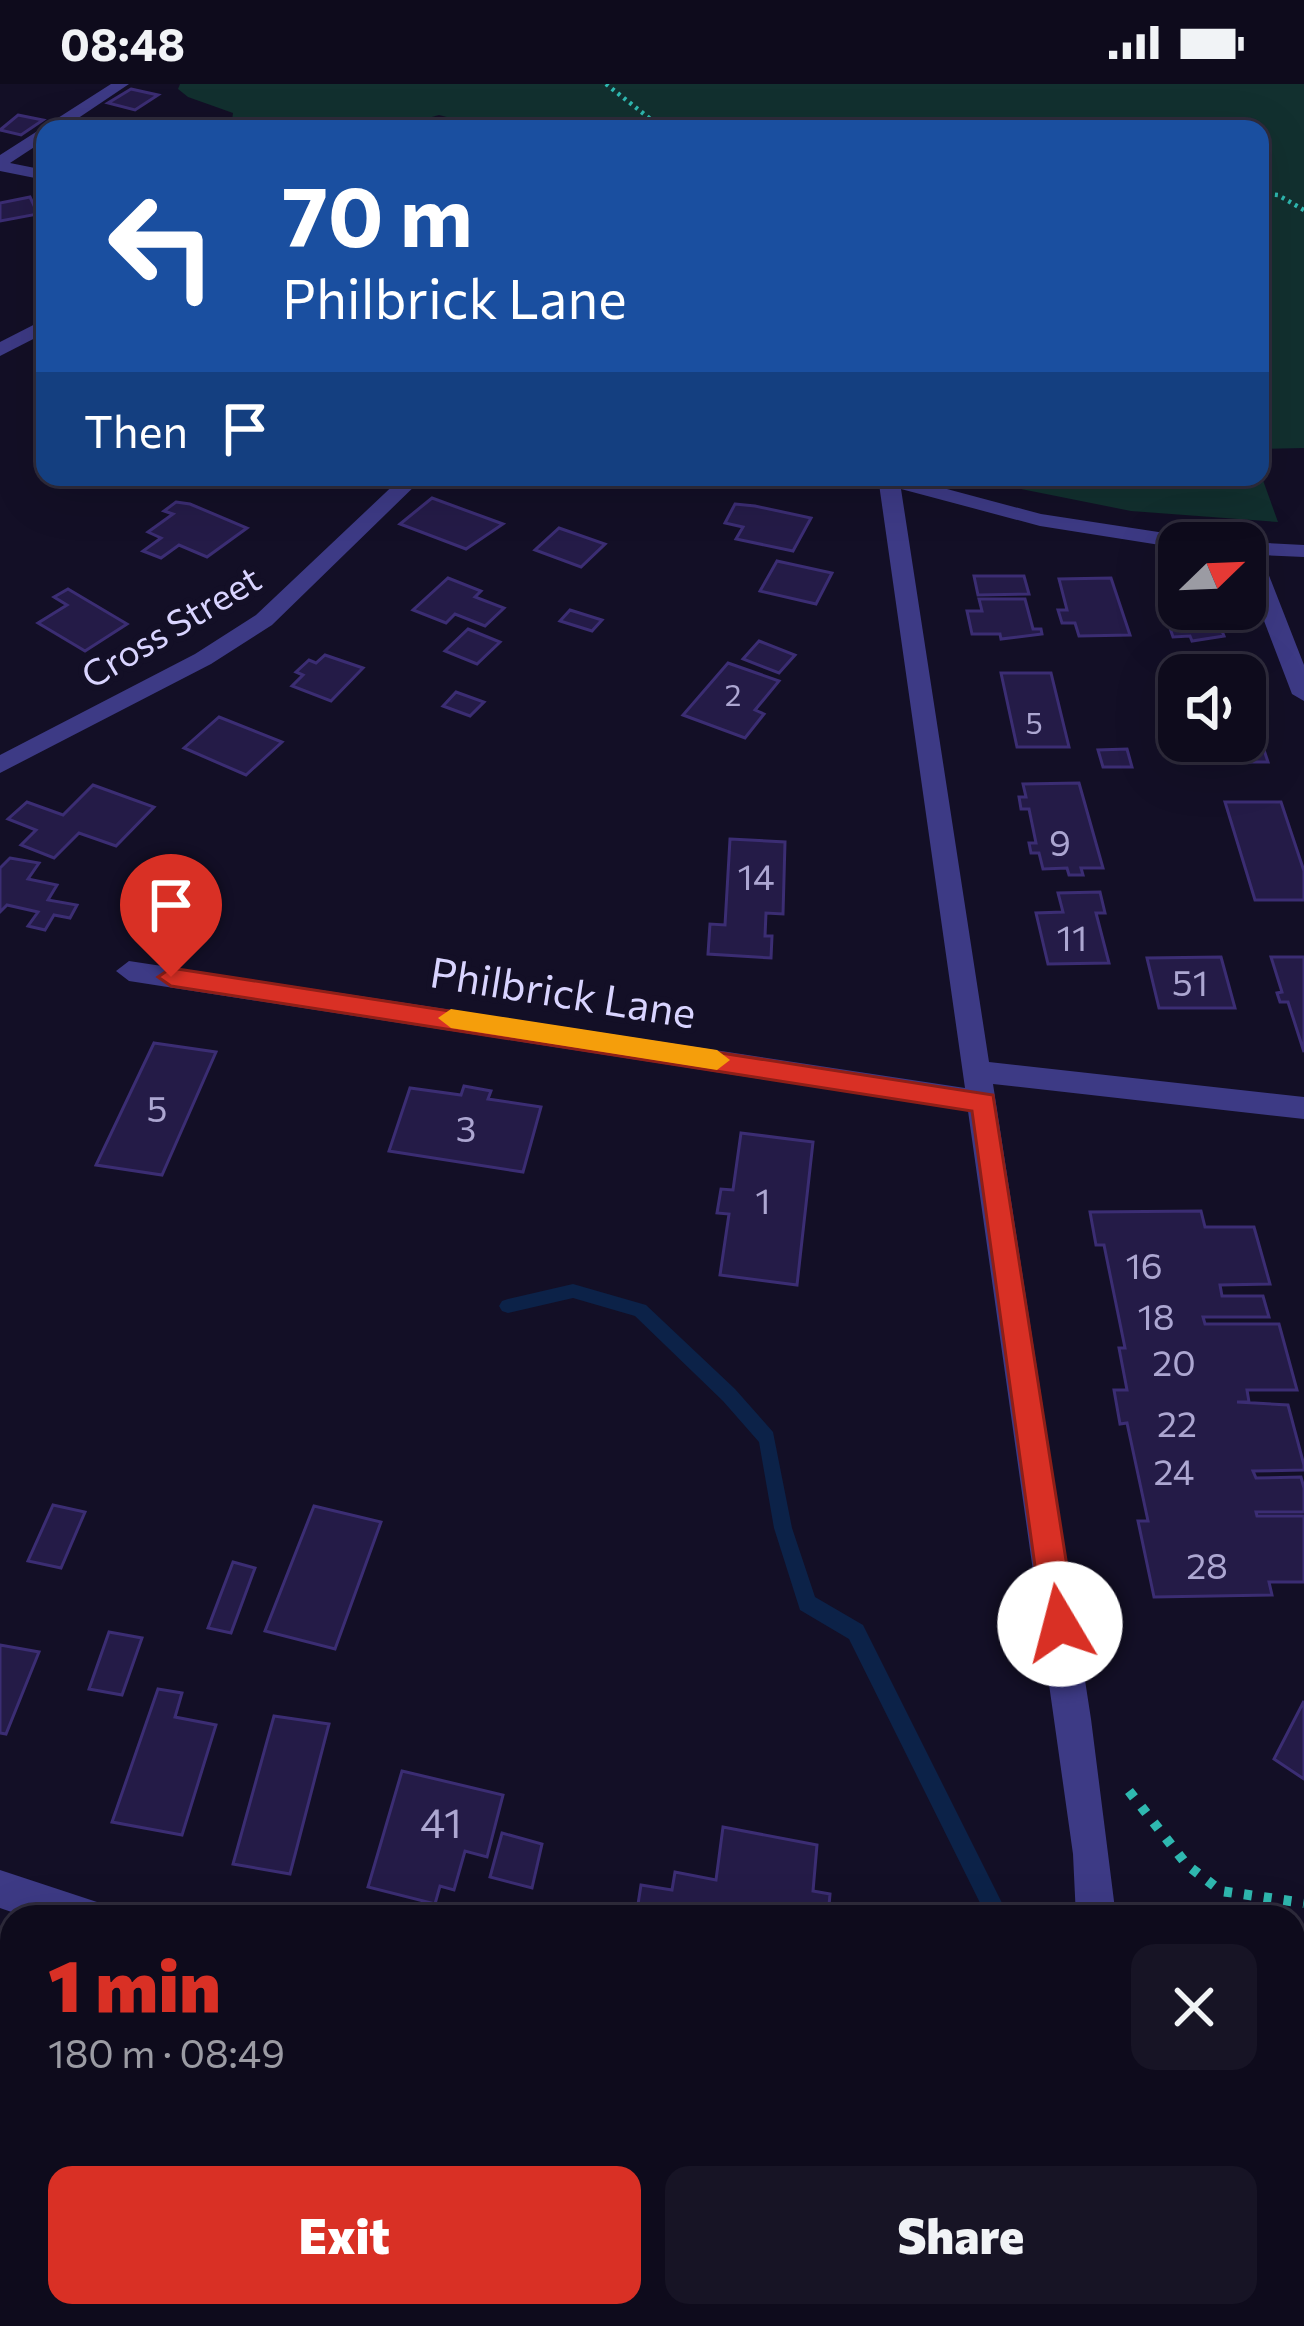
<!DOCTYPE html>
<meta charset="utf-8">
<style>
:root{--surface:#0e0b1c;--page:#171425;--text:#f1f3f6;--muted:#9b9ba3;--line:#2e2b3b;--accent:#d93025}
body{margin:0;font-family:Commissioner,sans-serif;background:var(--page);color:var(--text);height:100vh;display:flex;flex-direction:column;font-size:45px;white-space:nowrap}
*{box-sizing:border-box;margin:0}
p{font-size:39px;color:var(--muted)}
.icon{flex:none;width:66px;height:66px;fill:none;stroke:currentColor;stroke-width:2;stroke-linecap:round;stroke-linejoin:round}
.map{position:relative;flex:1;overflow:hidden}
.details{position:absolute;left:0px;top:1821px;width:1305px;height:423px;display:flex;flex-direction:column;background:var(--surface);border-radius:36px 36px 0 0;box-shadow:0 12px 48px #0002,0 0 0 3px var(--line)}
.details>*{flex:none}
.hud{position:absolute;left:36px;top:36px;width:1233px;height:366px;border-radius:24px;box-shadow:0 12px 48px #0002,0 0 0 3px var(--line);background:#1a4fa0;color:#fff;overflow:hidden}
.needle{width:78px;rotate:67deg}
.buttons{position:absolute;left:1158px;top:438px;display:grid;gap:24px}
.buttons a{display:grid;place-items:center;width:108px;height:108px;border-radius:24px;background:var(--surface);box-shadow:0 12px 48px #0002,0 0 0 3px var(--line);font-size:60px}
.pin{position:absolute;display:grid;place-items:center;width:102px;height:102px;color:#fff;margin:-123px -51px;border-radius:50% 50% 50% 0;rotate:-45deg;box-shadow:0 0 12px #0007}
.pin .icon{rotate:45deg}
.me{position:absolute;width:132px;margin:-66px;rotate:352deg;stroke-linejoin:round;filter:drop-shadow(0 0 9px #0008)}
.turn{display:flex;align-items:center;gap:42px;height:252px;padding:0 48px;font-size:54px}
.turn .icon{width:156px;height:156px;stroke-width:2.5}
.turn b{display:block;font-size:84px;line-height:102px}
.then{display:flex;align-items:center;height:114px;padding:0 48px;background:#0003;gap:24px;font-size:45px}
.round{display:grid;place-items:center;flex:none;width:126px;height:126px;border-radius:24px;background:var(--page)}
.headline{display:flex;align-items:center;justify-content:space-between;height:204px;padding:0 48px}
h1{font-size:72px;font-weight:800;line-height:90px;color:var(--accent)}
.button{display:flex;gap:24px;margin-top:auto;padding:24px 48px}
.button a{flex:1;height:138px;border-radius:24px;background:var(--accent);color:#fff;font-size:48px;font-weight:800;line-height:138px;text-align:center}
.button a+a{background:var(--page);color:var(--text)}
.status{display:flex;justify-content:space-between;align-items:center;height:84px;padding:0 60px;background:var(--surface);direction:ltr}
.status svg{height:33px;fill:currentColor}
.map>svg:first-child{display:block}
.green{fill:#12302f}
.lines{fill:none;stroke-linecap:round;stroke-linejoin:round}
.stream{fill:#0c2248;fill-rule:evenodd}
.building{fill:#241b47;stroke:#3b2d73;stroke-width:3}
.path-far1{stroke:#2fb8b0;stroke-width:4.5;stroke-dasharray:3 4.5;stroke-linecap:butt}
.path{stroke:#2fb8b0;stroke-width:10;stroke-dasharray:8 12;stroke-linecap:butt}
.minor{fill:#3d3a85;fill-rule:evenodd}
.route{fill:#d93025;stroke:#8d1f18;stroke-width:3}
.slow{fill:#f59e0b}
.labels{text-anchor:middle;stroke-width:12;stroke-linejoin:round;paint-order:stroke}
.far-number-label{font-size:30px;fill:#aca6d1}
.far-street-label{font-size:36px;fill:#d9d4ff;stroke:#130f26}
.number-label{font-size:36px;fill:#aca6d1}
.street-label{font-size:42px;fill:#d9d4ff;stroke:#130f26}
.near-number-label{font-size:42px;fill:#aca6d1}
</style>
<div class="status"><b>08:48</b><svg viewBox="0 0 49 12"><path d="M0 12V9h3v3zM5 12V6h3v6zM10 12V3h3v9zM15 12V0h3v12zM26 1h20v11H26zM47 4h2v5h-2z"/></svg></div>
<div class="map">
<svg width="1304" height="2242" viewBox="0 0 1304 2242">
<rect width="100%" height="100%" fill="#130f26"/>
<g class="green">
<polygon points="180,0 1304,0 1304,364 1260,365 1260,45 493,45 439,31 389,45 231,45 233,29 188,13 178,5"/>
<polygon points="1260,388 1278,438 1131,427 961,393 1260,393"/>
</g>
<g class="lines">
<g class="stream">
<polygon points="573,1200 646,1221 735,1305 773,1348 792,1444 815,1513 863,1541 1009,1833 987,1833 849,1555 800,1526 774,1444 759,1358 723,1317 635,1232 573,1214 508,1229 502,1227 499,1222 502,1217 508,1215"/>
<polygon points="1293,2180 1304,2187 1304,2219 1293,2212"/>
</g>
</g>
<g class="building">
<polygon points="131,5 158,11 135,26 108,19"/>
<polygon points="18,31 43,36 21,51 0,46"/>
<polygon points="30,113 38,130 0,137 0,119"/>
<polygon points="432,414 503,440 466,465 400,440"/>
<polygon points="176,418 190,420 247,444 207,473 179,461 161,474 143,467 161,454 148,448 173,430 164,427"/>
<polygon points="735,420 755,422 811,434 793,467 736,455 743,443 725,439"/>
<polygon points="559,444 605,460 581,483 535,466"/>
<polygon points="777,477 832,489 816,520 760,507"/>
<polygon points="974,492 1024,492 1029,510 978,511"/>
<polygon points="448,494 481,507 475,513 504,524 485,542 455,530 446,539 413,526"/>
<polygon points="1111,494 1130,551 1079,552 1075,539 1062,539 1058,526 1067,526 1059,495"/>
<polygon points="68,505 127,540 85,567 38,539 67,521 54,513"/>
<polygon points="979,515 1025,515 1033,545 1041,545 1042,550 1001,555 1000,550 972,550 967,527 982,527"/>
<polygon points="1179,517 1179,525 1213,525 1224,552 1192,557 1190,552 1173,553 1161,518"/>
<polygon points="570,526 602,536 592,547 560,537"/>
<polygon points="468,545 500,558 477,580 445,567"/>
<polygon points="759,557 795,571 779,589 743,575"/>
<polygon points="325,571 363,584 331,617 292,602 303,591 296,588 309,576 316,579"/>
<polygon points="728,579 779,597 755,626 764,630 745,654 683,631"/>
<polygon points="1001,589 1051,589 1069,663 1017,663"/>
<polygon points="456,608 484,618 470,632 443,622"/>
<polygon points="1245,609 1268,678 1192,678 1185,657 1245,657"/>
<polygon points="219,633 282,658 246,691 184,664"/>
<polygon points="1127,665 1132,683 1103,683 1098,666"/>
<polygon points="1079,699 1103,784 1081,784 1083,791 1069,791 1067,784 1043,785 1039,769 1031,769 1029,759 1036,759 1029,725 1021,725 1019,713 1026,713 1023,700"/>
<polygon points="93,701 154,723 116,762 79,749 54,774 21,761 36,746 8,735 27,718 63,731"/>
<polygon points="1225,718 1281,718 1304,787 1304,816 1255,816"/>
<polygon points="730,755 785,758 783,830 766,829 765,852 772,852 771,874 708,870 710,840 725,841"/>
<polygon points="10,774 39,779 28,795 57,801 48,816 77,821 70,834 54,831 45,846 28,842 38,828 7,821 0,828 0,784"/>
<polygon points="1100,808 1105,829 1096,829 1109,879 1048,880 1036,829 1063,828 1058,809"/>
<polygon points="1221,873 1235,924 1159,924 1147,874"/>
<polygon points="1271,873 1304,873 1304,968 1288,918 1280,918 1277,909 1282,908"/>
<polygon points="154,959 216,968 162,1091 96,1081"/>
<polygon points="464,1002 491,1007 488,1015 541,1023 523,1088 389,1067 410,1004 461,1011"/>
<polygon points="741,1049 813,1058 797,1201 720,1191 729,1130 717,1129 721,1105 733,1106"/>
<polygon points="1201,1127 1205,1143 1254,1143 1270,1200 1220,1201 1222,1212 1263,1212 1269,1233 1203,1233 1205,1240 1279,1240 1297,1306 1247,1306 1249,1318 1237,1318 1288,1321 1304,1381 1304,1386 1253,1387 1256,1394 1301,1393 1304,1404 1304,1428 1256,1428 1257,1432 1304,1432 1304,1498 1269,1498 1272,1511 1154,1513 1138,1437 1148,1437 1127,1339 1120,1340 1114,1306 1127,1306 1119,1264 1125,1264 1104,1161 1096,1161 1090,1128"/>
<polygon points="53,1421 85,1428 61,1484 28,1477"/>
<polygon points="314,1422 381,1438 335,1565 265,1547"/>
<polygon points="233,1478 255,1484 231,1549 208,1544"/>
<polygon points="109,1548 142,1554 122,1611 89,1605"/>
<polygon points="0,1561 39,1568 6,1650 0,1649"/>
<polygon points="158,1605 182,1609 175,1633 216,1641 182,1751 112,1738"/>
<polygon points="1304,1617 1304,1695 1274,1675"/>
<polygon points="274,1632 329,1640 290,1790 233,1780"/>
<polygon points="402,1687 503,1711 487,1773 465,1767 454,1806 440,1802 435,1820 368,1803"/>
<polygon points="723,1743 817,1761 813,1807 830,1810 828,1833 636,1833 641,1801 672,1806 675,1788 716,1796"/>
<polygon points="502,1749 542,1760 532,1804 490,1793"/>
<polygon points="253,2232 355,2232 355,2242 252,2242"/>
</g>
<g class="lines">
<g class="path-far1">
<polyline points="606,0 663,45"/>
<polyline points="1260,109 1278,111 1304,126"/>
</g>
<polyline class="path" points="1129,1707 1187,1781 1221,1807 1304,1819"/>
<g class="minor">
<polygon points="111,0 129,0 62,45 45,45 45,56 10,79 45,86 45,96 0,87 0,71"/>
<polygon points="45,235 45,249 0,272 0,258"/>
<polygon points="402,393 424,393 272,541 211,580 0,689 0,671 195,570 256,531"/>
<polygon points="868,393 902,393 1041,430 1191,453 1202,459 1179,459 1179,464 1040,442 901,405 989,978 1304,1013 1304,1035 993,1000 1091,1635 1116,1833 1076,1833 1073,1770 968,1027 129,897 116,887 129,877 965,1004 879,400"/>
<polygon points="1247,458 1304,461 1304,473 1261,471 1304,581 1304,617 1292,610 1245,487 1245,459 1239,459"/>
<polygon points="0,1786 100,1819 106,1833 26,1833 0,1824"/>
</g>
</g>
<polygon class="route" points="171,884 993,1011 1076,1540 1071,1551 1060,1556 1048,1551 1043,1540 972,1027 171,902 158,893"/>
<polygon class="slow" points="451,925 717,966 730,976 717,986 451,944 438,934"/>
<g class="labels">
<g class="far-number-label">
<text x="733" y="622">2</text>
<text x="1034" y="650">5</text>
</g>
<g class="far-street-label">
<text transform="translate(171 543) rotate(-31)" y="13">Cross Street</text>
</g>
<g class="number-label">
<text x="1060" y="772">9</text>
<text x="756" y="806">14</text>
<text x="1072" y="867">11</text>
<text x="1190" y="912">51</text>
<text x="157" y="1038">5</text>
<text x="466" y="1058">3</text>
<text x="763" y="1130">1</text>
<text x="1144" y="1195">16</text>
<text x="1156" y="1246">18</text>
<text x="1174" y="1292">20</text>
<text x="1177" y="1353">22</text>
<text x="1174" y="1401">24</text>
<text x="1207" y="1495">28</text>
</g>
<g class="street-label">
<text transform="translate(563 909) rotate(9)" y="15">Philbrick Lane</text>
</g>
<g class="near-number-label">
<text x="441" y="1754">41</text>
</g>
</g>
</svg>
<div class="buttons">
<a><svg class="needle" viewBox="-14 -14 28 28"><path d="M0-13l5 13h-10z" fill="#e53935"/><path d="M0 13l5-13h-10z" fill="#9b9ba3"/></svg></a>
<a><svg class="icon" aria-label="sound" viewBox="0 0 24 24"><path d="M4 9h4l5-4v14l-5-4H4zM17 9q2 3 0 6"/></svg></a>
</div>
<div class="pin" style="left:171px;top:893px;background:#d93025"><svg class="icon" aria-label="arrive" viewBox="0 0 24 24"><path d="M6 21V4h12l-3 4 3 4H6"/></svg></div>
<svg class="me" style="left:1060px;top:1540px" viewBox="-20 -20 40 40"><circle r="19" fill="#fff"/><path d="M0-13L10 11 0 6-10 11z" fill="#d93025"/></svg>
<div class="hud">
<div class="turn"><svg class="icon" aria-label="left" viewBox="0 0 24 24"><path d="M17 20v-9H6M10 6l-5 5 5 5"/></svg><div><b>70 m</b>Philbrick Lane</div></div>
<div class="then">Then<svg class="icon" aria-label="arrive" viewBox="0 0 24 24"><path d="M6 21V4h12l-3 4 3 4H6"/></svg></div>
</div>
<section class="details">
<div class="headline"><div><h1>1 min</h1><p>180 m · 08:49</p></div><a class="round"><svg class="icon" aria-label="close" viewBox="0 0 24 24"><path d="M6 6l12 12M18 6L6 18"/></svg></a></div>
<div class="button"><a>Exit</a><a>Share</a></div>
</section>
</div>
